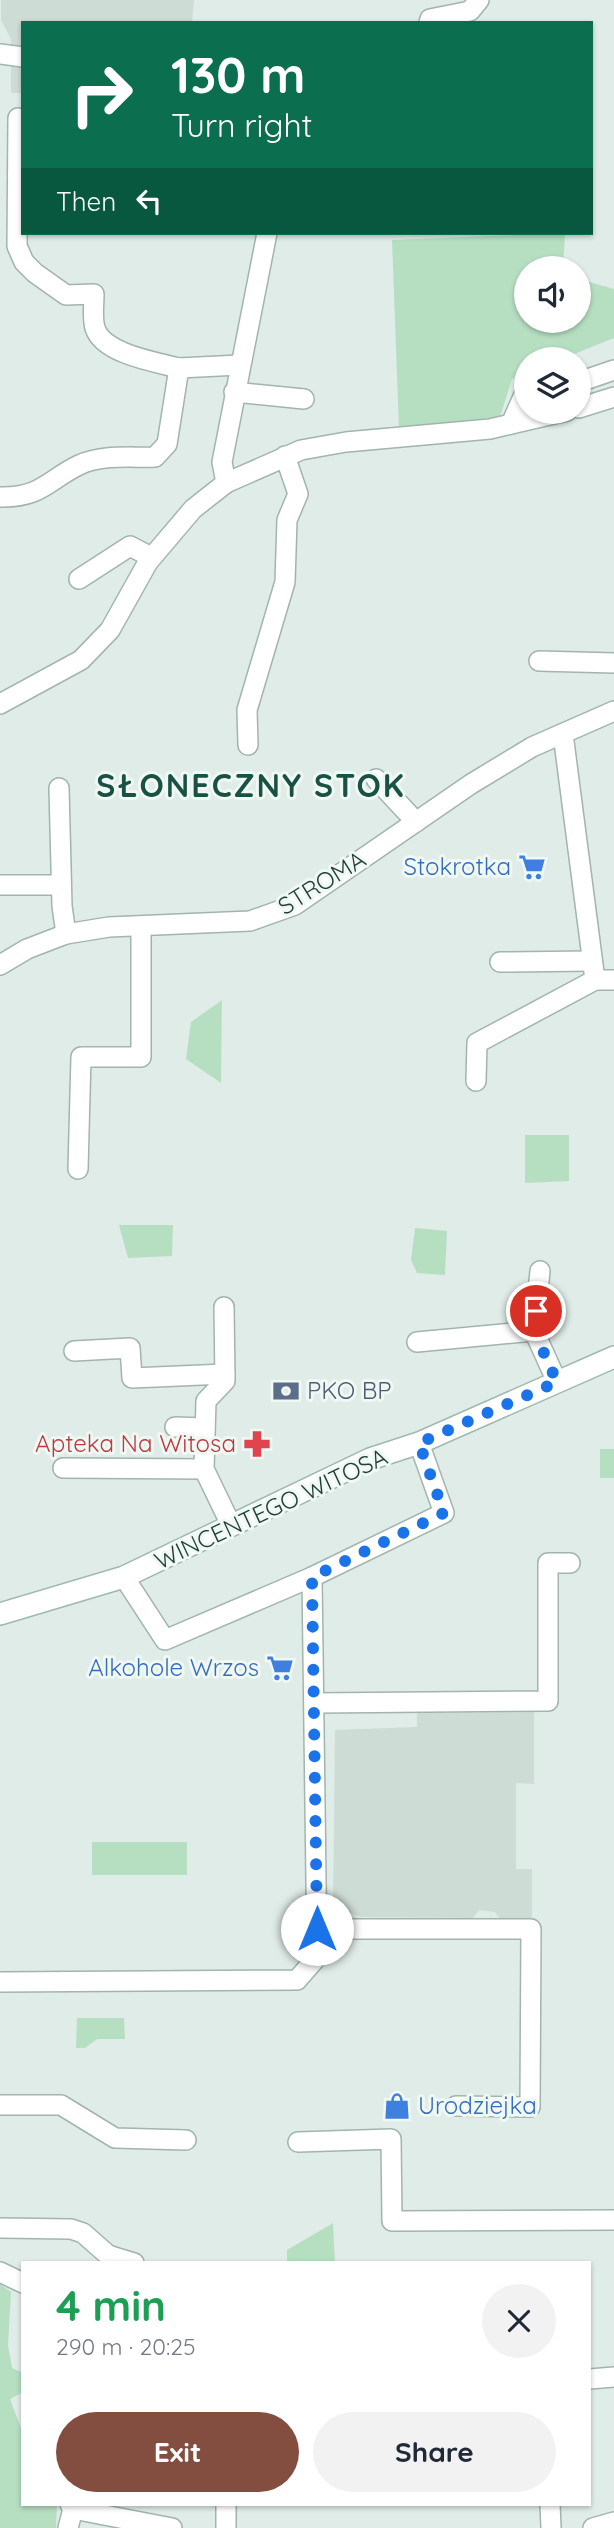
<!DOCTYPE html>
<meta charset="utf-8">
<style>
:root{--surface:#fff;--page:#f2f2f3;--text:#1f2937;--muted:#747a83;--accent:#834d40}
body{margin:0;font-family:Quicksand,sans-serif;background:var(--page);color:var(--text);height:100vh;display:flex;flex-direction:column;font-size:26px;white-space:nowrap}
*{box-sizing:border-box;margin:0}
p{font-size:23px;color:var(--muted)}
.icon{flex:none;width:38px;height:38px;fill:none;stroke:currentColor;stroke-width:2;stroke-linecap:round;stroke-linejoin:round}
.map{position:relative;flex:1;overflow:hidden}
.drawer{position:absolute;left:21px;top:2261px;width:570px;height:245px;display:flex;flex-direction:column;background:var(--surface);border-radius:0px;box-shadow:0 2px 5px #0004}
.drawer>*{flex:none}
.banner{position:absolute;left:21px;top:21px;width:572px;height:214px;border-radius:0px;box-shadow:0 2px 5px #0004;background:#0b6e4f;color:#fff;overflow:hidden}
.controls{position:absolute;left:514px;top:256px;display:grid;gap:14px}
.controls a{display:grid;place-items:center;width:77px;height:77px;border-radius:50%;background:var(--surface);box-shadow:0 2px 5px #0004;font-size:35px}
.pin{position:absolute;display:grid;place-items:center;width:60px;height:60px;color:#fff;margin:-30px;border:4px solid #fff;border-radius:50%;box-shadow:0 2px 7px #0007}
.me{position:absolute;width:77px;margin:-38px;rotate:0deg;stroke-linejoin:round;filter:drop-shadow(0 0 5px #0008)}
.turn{display:flex;align-items:center;gap:24px;height:147px;padding:0 35px;font-size:32px}
.turn .icon{width:91px;height:91px;stroke-width:2.5}
.turn b{display:block;font-size:49px;line-height:60px}
.then{display:flex;align-items:center;height:66px;padding:0 35px;background:#0003;gap:14px;font-size:26px}
.round{display:grid;place-items:center;flex:none;width:74px;height:74px;border-radius:37px;background:var(--page)}
.summary{display:flex;align-items:center;justify-content:space-between;height:119px;padding:0 35px}
h1{font-size:42px;font-weight:700;line-height:52px;color:#1e9e55}
.primary-button{display:flex;gap:14px;margin-top:auto;padding:14px 35px}
.primary-button a{flex:1;height:80px;border-radius:42px;background:var(--accent);color:#fff;font-size:28px;font-weight:700;line-height:80px;text-align:center}
.primary-button a+a{background:var(--page);color:var(--text)}
.map>svg:first-child{display:block}
.built{fill:#cedcd6}
.green{fill:#b6dfc2}
.lines{fill:none;stroke-linecap:round;stroke-linejoin:round}
.street-casing{stroke:#a2b4ae;stroke-width:22}
.secondary-casing{stroke:#9db9af;stroke-width:24}
.street{stroke:#fff;stroke-width:19}
.secondary{stroke:#fff;stroke-width:21}
.route{stroke:#1a73e8;stroke-width:12;stroke-dasharray:0 21.6}
.labels{text-anchor:middle;stroke-width:6;stroke-linejoin:round;paint-order:stroke}
.shop-label{font-size:24px;fill:#366cbe;stroke:#f0f8f4;text-anchor:end}
.street-label{font-size:24px;fill:#1f3e36;stroke:#f0f8f4}
.service-label{font-size:24px;fill:#4e5e75;stroke:#f0f8f4;text-anchor:start}
.health-label{font-size:24px;fill:#be3a42;stroke:#f0f8f4;text-anchor:end}
.district-label{font-size:32px;font-weight:bold;letter-spacing:2px;fill:#195244;stroke:#f0f8f4}
</style>
<div class="map">
<svg width="614" height="2528" viewBox="0 0 614 2528">
<rect width="100%" height="100%" fill="#e0ece7"/>
<g class="built">
<polygon points="1,0 194,0 192,23 23,23 23,93 11,93 11,39 1,20"/>
<polygon points="534,1712 534,1784 516,1783 516,1869 532,1869 532,1919 500,1919 495,1912 479,1910 473,1918 361,1917 333,1906 335,1730 417,1727 417,1713"/>
</g>
<g class="green">
<polygon points="565,233 563,268 527,268 527,320 579,320 579,279 614,289 614,338 562,359 527,359 527,373 512,379 500,417 399,429 392,240"/>
<polygon points="222,1000 221,1083 186,1059 191,1022"/>
<polygon points="525,1135 569,1135 569,1181 525,1183"/>
<polygon points="119,1225 173,1225 172,1256 128,1258"/>
<polygon points="415,1228 447,1231 445,1275 417,1273 411,1260"/>
<rect x="600" y="1449" width="14" height="29"/>
<rect x="92" y="1842" width="95" height="33"/>
<polygon points="77,2018 124,2018 125,2039 97,2039 85,2048 76,2048"/>
<polygon points="333,2223 335,2263 287,2263 287,2250"/>
<polygon points="0,2284 11,2292 8,2345 12,2368 23,2373 23,2392 10,2399 23,2434 23,2504 57,2504 56,2528 0,2528"/>
</g>
<g class="lines">
<defs>
<g id="street">
<polyline points="429,23 430,19 470,11 479,0"/>
<polyline points="0,54 23,57"/>
<path d="M18 118 17 246 24 262 35 273 66 295 94 294C94 305 92 318 95 328 103 354 156 362 179 368"/>
<polyline points="579,382 614,370"/>
<polyline points="234,392 304,399"/>
<polyline points="579,408 614,397"/>
<polyline points="511,424 523,397 527,396"/>
<polyline points="226,483 222,462 267,233"/>
<path d="M0 497C41 498 48 480 79 465 102 454 131 458 155 457L167 444 179 368 239 365"/>
<polyline points="79,579 130,546 151,557"/>
<polyline points="539,661 614,663"/>
<polyline points="0,704 81,660 110,630 148,562 193,509 226,483 301,450 346,442 490,429 567,411"/>
<polyline points="248,745 247,710 285,582 287,520 298,494 285,456"/>
<polyline points="376,779 416,822"/>
<polyline points="59,788 62,906 66,934"/>
<polyline points="0,885 61,885"/>
<polyline points="500,962 592,961"/>
<polyline points="0,965 27,949 66,934 109,927 250,921 295,905 471,784 532,747 614,711"/>
<polyline points="595,980 614,980"/>
<polyline points="476,1081 477,1043 595,980 563,734"/>
<polyline points="78,1169 81,1057 141,1057 141,926"/>
<polyline points="540,1271 534,1331 557,1382"/>
<polyline points="224,1307 225,1381 206,1401 204,1469 231,1525"/>
<polyline points="417,1342 534,1331"/>
<polyline points="74,1351 130,1348 132,1378 225,1374"/>
<polyline points="175,1427 205,1428"/>
<polyline points="63,1468 204,1469"/>
<polyline points="124,1577 165,1640 312,1577"/>
<polyline points="316,1703 548,1701 548,1563 570,1563"/>
<polyline points="318,1929 531,1929 530,2107 456,2106"/>
<polyline points="0,1982 297,1980 317,1957 312,1577 444,1513 419,1443"/>
<polyline points="0,2105 61,2105 115,2138 186,2140"/>
<polyline points="298,2142 391,2139 392,2221 614,2220"/>
<polyline points="0,2228 71,2229 83,2233 108,2255 134,2263"/>
<polyline points="0,2272 23,2283"/>
<polyline points="590,2379 614,2377"/>
<polyline points="70,2504 73,2509 172,2528"/>
<polyline points="550,2504 551,2528"/>
<polyline points="68,2528 73,2509"/>
<polyline points="226,2528 226,2504"/>
<polyline points="593,2528 614,2522"/>
</g>
<polyline id="secondary" points="0,1614 124,1577 370,1459 419,1443 614,1357"/>
</defs>
<use href="#street" class="street-casing"/>
<use href="#secondary" class="secondary-casing"/>
<use href="#street" class="street"/>
<use href="#secondary" class="secondary"/>
</g>
<g class="lines">
<polyline class="route" points="317,1929 312,1577 444,1513 419,1443 557,1382 534,1331 536,1311"/>
</g>
<defs>
<symbol id="supermarket-bare" viewBox="-9 -9 18 18"><path d="M-6-5.5h2.5l.6 2H6L4.5 2H-2.5L-4.4-4H-6ZM-1.5 3.2a1.3 1.3 0 1 0 .1 0ZM3 3.2a1.3 1.3 0 1 0 .1 0Z" fill="#3f7fe0" stroke="#f0f8f4" stroke-width="2.5" paint-order="stroke"/></symbol>
<symbol id="bank-bare" viewBox="-9 -9 18 18"><path d="M-6-4H6V4H-6ZM0-2.3a2.3 2.3 0 1 0 0 4.6a2.3 2.3 0 1 0 0-4.6Z" fill="#5c6f8a" stroke="#f0f8f4" stroke-width="2.5" paint-order="stroke"/></symbol>
<symbol id="pharmacy-bare" viewBox="-9 -9 18 18"><path d="M-2-6h4v4h4v4h-4v4h-4v-4h-4v-4h4Z" fill="#e0444e" stroke="#f0f8f4" stroke-width="2.5" paint-order="stroke"/></symbol>
<symbol id="shop-bare" viewBox="-9 -9 18 18"><path d="M-5-2.5h2.3a2.7 3.5 0 0 1 5.4 0H5L5.5 6h-11ZM-1.5-2.5h3a1.5 2.3 0 0 0-3 0Z" fill="#3f7fe0" stroke="#f0f8f4" stroke-width="2.5" paint-order="stroke"/></symbol>
</defs>
<g fill-rule="evenodd">
<use href="#supermarket-bare" x="513" y="848" width="38" height="38"/>
<use href="#bank-bare" x="267" y="1372" width="38" height="38"/>
<use href="#pharmacy-bare" x="238" y="1425" width="38" height="38"/>
<use href="#supermarket-bare" x="261" y="1649" width="38" height="38"/>
<use href="#shop-bare" x="378" y="2087" width="38" height="38"/>
</g>
<g class="labels">
<g class="shop-label">
<text x="511" y="875">Stokrotka</text>
<text x="259" y="1676">Alkohole Wrzos</text>
<text x="418" y="2114" text-anchor="start">Urodziejka</text>
</g>
<g class="street-label">
<text transform="translate(322 883) rotate(-32)" y="8">STROMA</text>
<text transform="translate(271 1509) rotate(-25)" y="8">WINCENTEGO WITOSA</text>
</g>
<g class="service-label">
<text x="307" y="1399">PKO BP</text>
</g>
<g class="health-label">
<text x="236" y="1452">Apteka Na Witosa</text>
</g>
<g class="district-label">
<text x="251" y="797">SŁONECZNY STOK</text>
</g>
</g>
</svg>
<div class="controls">
<a><svg class="icon" aria-label="sound" viewBox="0 0 24 24"><path d="M4 9h4l5-4v14l-5-4H4zM17 9q2 3 0 6"/></svg></a>
<a><svg class="icon" aria-label="layers" viewBox="0 0 24 24"><path d="M12 4l9 5-9 5-9-5zM3 14l9 5 9-5"/></svg></a>
</div>
<div class="pin" style="left:536px;top:1311px;background:#d93025"><svg class="icon" aria-label="arrive" viewBox="0 0 24 24"><path d="M6 21V4h12l-3 4 3 4H6"/></svg></div>
<svg class="me" style="left:317px;top:1929px" viewBox="-20 -20 40 40"><circle r="19" fill="#fff"/><path d="M0-13L10 11 0 6-10 11z" fill="#1a73e8"/></svg>
<div class="banner">
<div class="turn"><svg class="icon" aria-label="right" viewBox="0 0 24 24"><path d="M7 20v-9h11M14 6l5 5-5 5"/></svg><div><b>130 m</b>Turn right</div></div>
<div class="then">Then<svg class="icon" aria-label="left" viewBox="0 0 24 24"><path d="M17 20v-9H6M10 6l-5 5 5 5"/></svg></div>
</div>
<section class="drawer">
<div class="summary"><div><h1>4 min</h1><p>290 m · 20:25</p></div><a class="round"><svg class="icon" aria-label="close" viewBox="0 0 24 24"><path d="M6 6l12 12M18 6L6 18"/></svg></a></div>
<div class="primary-button"><a>Exit</a><a>Share</a></div>
</section>
</div>
